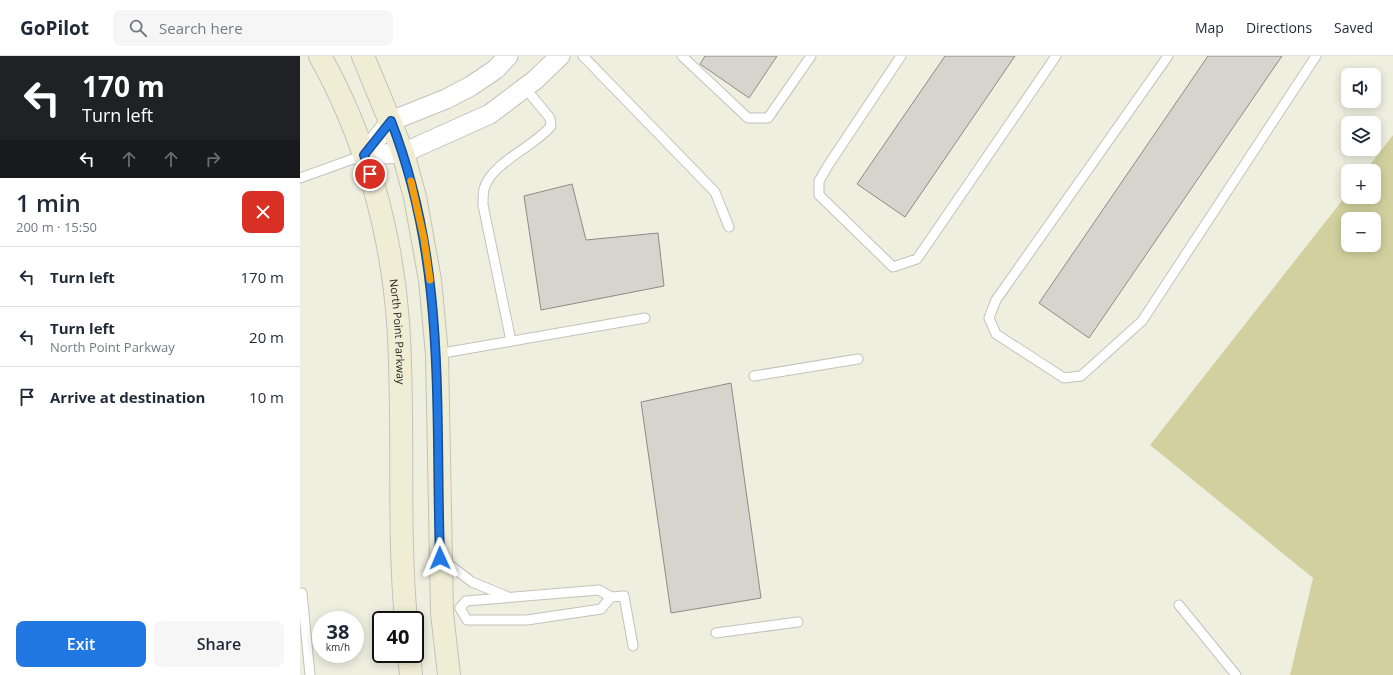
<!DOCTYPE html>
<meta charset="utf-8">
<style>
:root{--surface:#fff;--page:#f6f6f7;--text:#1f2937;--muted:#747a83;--line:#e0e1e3;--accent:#2178e2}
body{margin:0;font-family:"Open Sans",sans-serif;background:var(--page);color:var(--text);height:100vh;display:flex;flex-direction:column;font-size:15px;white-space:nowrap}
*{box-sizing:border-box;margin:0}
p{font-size:13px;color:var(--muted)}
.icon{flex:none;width:22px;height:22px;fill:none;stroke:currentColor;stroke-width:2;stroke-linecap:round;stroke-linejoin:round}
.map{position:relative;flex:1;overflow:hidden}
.side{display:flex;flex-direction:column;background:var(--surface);width:300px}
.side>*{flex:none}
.top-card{background:#202124;color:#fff;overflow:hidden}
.fabs{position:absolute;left:1041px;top:12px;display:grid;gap:8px}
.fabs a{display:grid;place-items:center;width:40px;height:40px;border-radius:8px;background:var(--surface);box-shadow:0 2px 10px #0003;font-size:20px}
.speed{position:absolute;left:12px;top:555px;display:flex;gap:8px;font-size:20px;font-weight:700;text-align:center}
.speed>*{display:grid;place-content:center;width:52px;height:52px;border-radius:50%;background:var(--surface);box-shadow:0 2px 10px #0003;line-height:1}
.speed small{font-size:10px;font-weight:400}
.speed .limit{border:2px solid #111;border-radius:6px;background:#fff;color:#111}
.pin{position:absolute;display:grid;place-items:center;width:34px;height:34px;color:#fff;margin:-17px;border:2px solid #fff;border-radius:50%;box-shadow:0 1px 4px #0007}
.me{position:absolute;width:44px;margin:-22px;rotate:359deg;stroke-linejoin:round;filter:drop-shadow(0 0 3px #0008)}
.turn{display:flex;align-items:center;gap:14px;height:84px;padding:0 16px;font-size:18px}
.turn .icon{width:52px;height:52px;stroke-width:2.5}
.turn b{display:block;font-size:28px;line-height:34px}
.lanes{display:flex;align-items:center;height:38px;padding:0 16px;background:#0003;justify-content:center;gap:20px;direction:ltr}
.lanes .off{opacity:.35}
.round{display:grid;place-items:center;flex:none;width:42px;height:42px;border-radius:8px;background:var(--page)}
.head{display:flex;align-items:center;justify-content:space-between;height:68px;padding:0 16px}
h1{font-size:24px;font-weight:600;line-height:30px}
.primary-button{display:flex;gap:8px;margin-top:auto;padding:8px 16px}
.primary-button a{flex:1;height:46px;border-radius:8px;background:var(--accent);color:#fff;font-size:16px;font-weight:600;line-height:46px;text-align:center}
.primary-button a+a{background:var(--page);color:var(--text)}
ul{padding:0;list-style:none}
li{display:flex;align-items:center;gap:12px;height:60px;padding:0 16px;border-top:1px solid var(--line)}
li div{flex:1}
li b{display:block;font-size:15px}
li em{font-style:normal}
header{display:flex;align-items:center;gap:24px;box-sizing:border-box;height:56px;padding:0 20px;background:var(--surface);border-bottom:1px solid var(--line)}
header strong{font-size:19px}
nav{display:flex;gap:22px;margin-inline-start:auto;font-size:14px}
.search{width:280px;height:36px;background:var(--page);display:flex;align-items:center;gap:10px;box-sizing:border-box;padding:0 14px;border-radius:8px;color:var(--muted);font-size:15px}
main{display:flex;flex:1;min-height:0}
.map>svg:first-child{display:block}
.built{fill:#efefe0;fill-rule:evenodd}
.green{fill:#d2d09e;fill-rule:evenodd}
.building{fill:#d5d5ce;stroke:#8c8c86}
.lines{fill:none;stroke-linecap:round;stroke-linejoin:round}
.lane-casing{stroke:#c2c2bb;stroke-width:11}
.street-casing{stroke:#c2c2bb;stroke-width:21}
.secondary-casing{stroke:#c2c2bb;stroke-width:24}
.lane{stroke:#fff;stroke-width:9}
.street{stroke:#fff;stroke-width:19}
.secondary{stroke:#efeed5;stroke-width:22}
.route-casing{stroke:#154e93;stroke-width:10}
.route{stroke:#2178e2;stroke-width:7}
.slow{stroke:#f59e0b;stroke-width:7}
.labels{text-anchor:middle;stroke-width:3.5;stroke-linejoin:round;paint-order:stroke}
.street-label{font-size:11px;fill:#242421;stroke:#fbfbf4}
</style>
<header>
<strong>GoPilot</strong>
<div class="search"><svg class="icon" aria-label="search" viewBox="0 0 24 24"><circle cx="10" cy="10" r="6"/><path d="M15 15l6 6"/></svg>Search here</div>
<nav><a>Map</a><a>Directions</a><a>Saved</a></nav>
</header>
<main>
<section class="side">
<div class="top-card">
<div class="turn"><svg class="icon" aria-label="left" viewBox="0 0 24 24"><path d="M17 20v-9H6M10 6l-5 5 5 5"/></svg><div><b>170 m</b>Turn left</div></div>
<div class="lanes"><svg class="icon" aria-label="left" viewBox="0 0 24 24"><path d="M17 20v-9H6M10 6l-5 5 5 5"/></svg><svg class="icon off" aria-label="ahead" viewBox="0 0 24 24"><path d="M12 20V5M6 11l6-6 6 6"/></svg><svg class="icon off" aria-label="ahead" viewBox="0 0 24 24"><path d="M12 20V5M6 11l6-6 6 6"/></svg><svg class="icon off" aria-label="right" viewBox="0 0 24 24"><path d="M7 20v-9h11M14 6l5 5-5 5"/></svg></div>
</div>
<div class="head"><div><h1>1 min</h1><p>200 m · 15:50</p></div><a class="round" style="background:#d93025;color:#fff"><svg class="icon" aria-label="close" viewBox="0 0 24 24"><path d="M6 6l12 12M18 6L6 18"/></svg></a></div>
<ul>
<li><svg class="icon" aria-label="left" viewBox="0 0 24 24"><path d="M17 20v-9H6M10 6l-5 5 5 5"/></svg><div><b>Turn left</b></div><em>170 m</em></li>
<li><svg class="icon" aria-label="left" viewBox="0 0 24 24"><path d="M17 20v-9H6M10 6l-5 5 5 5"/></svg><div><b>Turn left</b><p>North Point Parkway</p></div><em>20 m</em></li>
<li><svg class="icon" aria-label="arrive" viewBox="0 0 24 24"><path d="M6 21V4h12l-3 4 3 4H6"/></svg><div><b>Arrive at destination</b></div><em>10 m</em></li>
</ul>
<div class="primary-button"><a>Exit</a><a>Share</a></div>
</section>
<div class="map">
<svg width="1093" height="619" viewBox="0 0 1093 619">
<rect width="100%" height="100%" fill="#fbfbf4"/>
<path class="built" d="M0 0H1093V79L1065 115H1048V137L850 389 1013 522 990 619H0ZM1048 19H1074V45H1048ZM1048 67H1074V93H1048ZM21 564H55V598H21ZM81 564H115V598H81Z"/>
<path class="green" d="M1093 79V619H990L1013 522 850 389 1048 137V141H1074V115H1065ZM1048 163H1074V189H1048Z"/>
<g class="building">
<polygon points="405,0 477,0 449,42 400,8"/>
<polygon points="645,0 715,0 605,161 557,128"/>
<polygon points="908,0 982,0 789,282 739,247"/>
<polygon points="272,128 286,184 358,177 364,230 241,254 224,140"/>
<polygon points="431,327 461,542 371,557 341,346"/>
</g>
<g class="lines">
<defs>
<g id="lane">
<polyline points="283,0 415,136 429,171"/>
<polyline points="382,0 448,62 468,62 511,0"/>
<polyline points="601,0 529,108 519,125 519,139 593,211 617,203 756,0"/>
<polyline points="868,0 696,244 689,262 696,278 764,322 781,320 842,265 1016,0"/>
<polyline points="0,122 64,99"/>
<path d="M211 285 183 149C183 144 183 138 184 133 191 107 234 91 251 70L250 62 225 32"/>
<polyline points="137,298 345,262"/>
<polyline points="454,320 558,303"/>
<polyline points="143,504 172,526 206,540"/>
<polyline points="0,537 2,537 10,619"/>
<polyline points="879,549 936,619"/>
<polyline points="160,552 166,545 299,534 311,541 324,540 333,590"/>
<polyline points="160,552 167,564 227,564 301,553 311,541"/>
<polyline points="416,577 498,566"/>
</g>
<g id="street">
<polyline points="64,99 103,97 190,58 235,24 260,0"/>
<polyline points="64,99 91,65 146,43 171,30 196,13 208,0"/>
</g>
<g id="secondary">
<path id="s1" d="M20 0C65 80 91 174 98 265 105 364 97 465 106 564"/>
<polyline points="63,0 103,97 115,141 130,224 137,298 142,557 149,619"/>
<polyline points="109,598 111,619"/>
</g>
</defs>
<use href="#lane" class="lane-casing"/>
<use href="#street" class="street-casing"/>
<use href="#secondary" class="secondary-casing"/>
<use href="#lane" class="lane"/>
<use href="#street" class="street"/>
<use href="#secondary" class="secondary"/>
</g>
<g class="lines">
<defs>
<path id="route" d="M70 118 64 99 91 65C147 208 135 352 140 502"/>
</defs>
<use href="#route" class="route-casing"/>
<use href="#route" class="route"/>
<polyline class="slow" points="111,125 124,183 130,224"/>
</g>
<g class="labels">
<g class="street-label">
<text dy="4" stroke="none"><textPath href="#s1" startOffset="289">North Point Parkway</textPath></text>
</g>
</g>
</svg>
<div class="fabs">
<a><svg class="icon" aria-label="sound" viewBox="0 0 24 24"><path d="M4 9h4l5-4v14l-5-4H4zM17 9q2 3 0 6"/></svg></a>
<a><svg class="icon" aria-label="layers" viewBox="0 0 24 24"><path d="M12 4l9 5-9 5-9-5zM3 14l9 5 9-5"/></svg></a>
<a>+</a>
<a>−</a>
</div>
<div class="speed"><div>38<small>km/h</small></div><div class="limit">40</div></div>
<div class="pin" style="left:70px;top:118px;background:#d93025"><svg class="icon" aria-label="arrive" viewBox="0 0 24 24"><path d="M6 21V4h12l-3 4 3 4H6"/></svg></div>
<svg class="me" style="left:140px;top:502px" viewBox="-20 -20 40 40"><path d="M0-17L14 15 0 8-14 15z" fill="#2178e2" stroke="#fff" stroke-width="4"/></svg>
</div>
</main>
